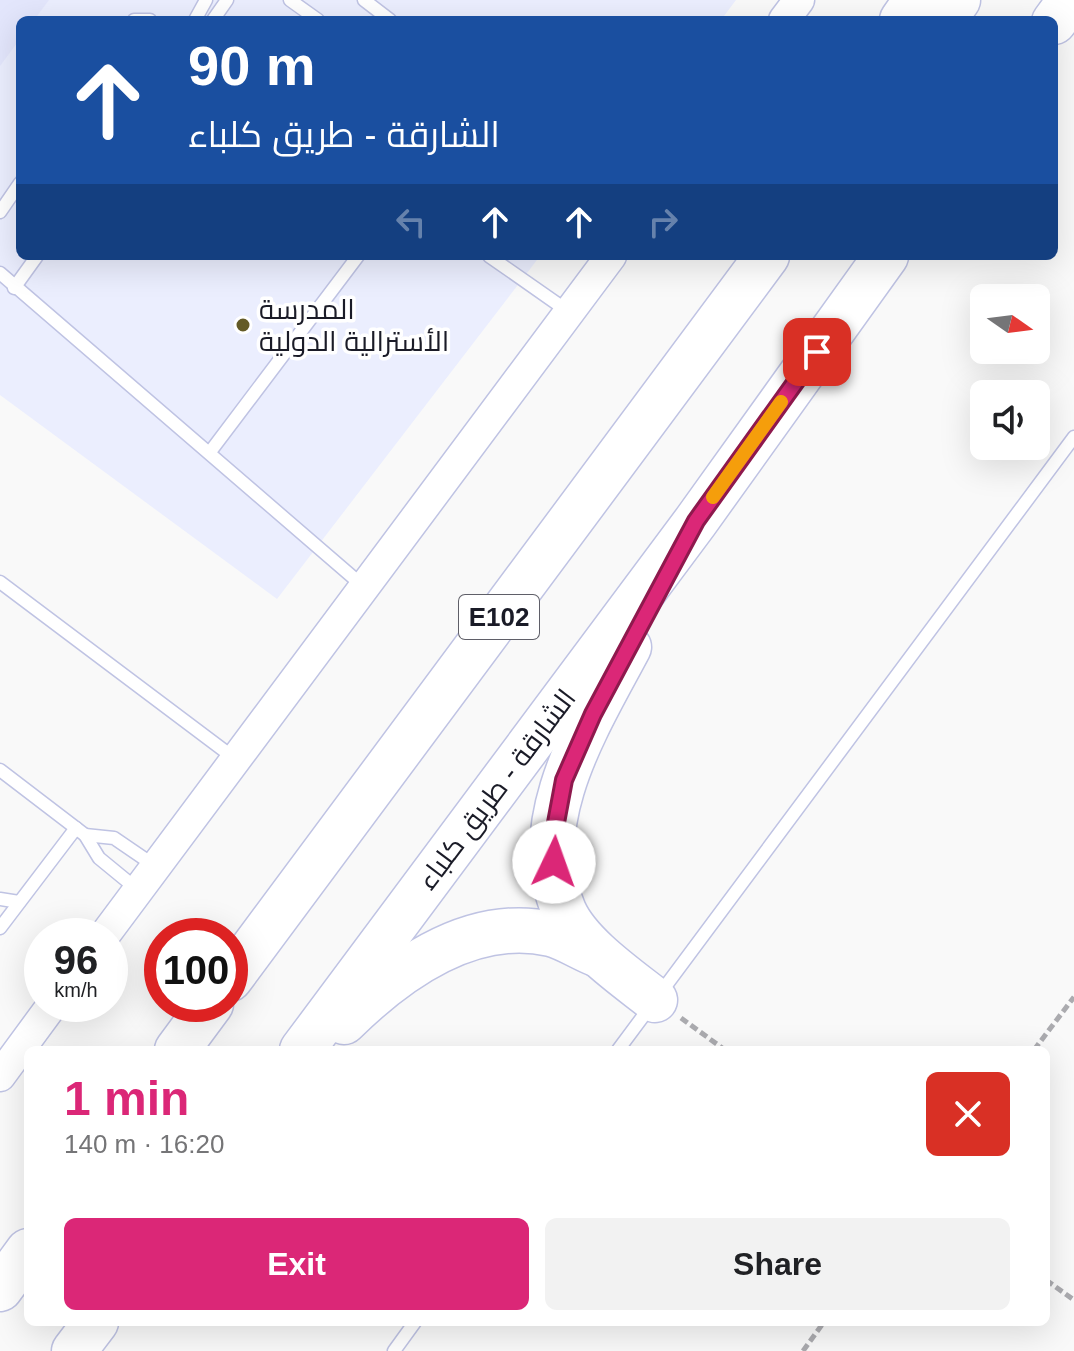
<!DOCTYPE html>
<meta charset="utf-8">
<style>
:root{--surface:#fff;--page:#f2f2f2;--text:#202124;--muted:#757577;--accent:#db2777}
body{margin:0;font-family:Arial,Cairo,sans-serif;background:var(--page);color:var(--text);height:100vh;display:flex;flex-direction:column;font-size:30px;white-space:nowrap}
*{box-sizing:border-box;margin:0}
p{font-size:26px;color:var(--muted)}
.icon{flex:none;width:44px;height:44px;fill:none;stroke:currentColor;stroke-width:2;stroke-linecap:round;stroke-linejoin:round}
.map{position:relative;flex:1;overflow:hidden}
.side{position:absolute;left:24px;top:1046px;width:1026px;height:280px;display:flex;flex-direction:column;background:var(--surface);border-radius:12px;box-shadow:0 8px 32px #0002}
.side>*{flex:none}
.hud{position:absolute;left:16px;top:16px;width:1042px;height:244px;border-radius:12px;box-shadow:0 8px 32px #0002;background:#1a4fa0;color:#fff;overflow:hidden}
.needle{width:52px;rotate:104deg}
.fabs{position:absolute;left:970px;top:284px;display:grid;gap:16px}
.fabs a{display:grid;place-items:center;width:80px;height:80px;border-radius:12px;background:var(--surface);box-shadow:0 8px 32px #0002;font-size:40px}
.speed{position:absolute;left:24px;top:918px;display:flex;gap:16px;font-size:40px;font-weight:700;text-align:center}
.speed>*{display:grid;place-content:center;width:104px;height:104px;border-radius:50%;background:var(--surface);box-shadow:0 8px 32px #0002;line-height:1}
.speed small{font-size:20px;font-weight:400}
.speed .limit{border:12px solid #d22;background:#fff;color:#111}
.pin{position:absolute;display:grid;place-items:center;width:68px;height:68px;color:#fff;margin:-34px;border-radius:16px;box-shadow:0 4px 12px #0006}
.me{position:absolute;width:88px;margin:-44px;rotate:3deg;stroke-linejoin:round;filter:drop-shadow(0 0 6px #0008)}
.turn{display:flex;align-items:center;gap:28px;height:168px;padding:0 40px;font-size:36px}
.turn .icon{width:104px;height:104px;stroke-width:2.5}
.turn b{display:block;font-size:56px;line-height:68px}
.lanes{display:flex;align-items:center;height:76px;padding:0 40px;background:#0003;justify-content:center;gap:40px;direction:ltr}
.lanes .off{opacity:.35}
.round{display:grid;place-items:center;flex:none;width:84px;height:84px;border-radius:12px;background:var(--page)}
.head{display:flex;align-items:center;justify-content:space-between;height:136px;padding:0 40px}
h1{font-size:48px;font-weight:700;line-height:60px;color:var(--accent)}
.cta{display:flex;gap:16px;margin-top:auto;padding:16px 40px}
.cta a{flex:1;height:92px;border-radius:12px;background:var(--accent);color:#fff;font-size:32px;font-weight:700;line-height:92px;text-align:center}
.cta a+a{background:var(--page);color:var(--text)}
.map>svg:first-child{display:block}
.built{fill:#ebeefe}
.green{fill:#e3e6fc}
.lines{fill:none;stroke-linecap:round;stroke-linejoin:round}
.service-casing{stroke:#bfc3e3;stroke-width:15}
.tertiary-casing{stroke:#bfc3e3;stroke-width:33}
.motorway-casing{stroke:#bfc3e3;stroke-width:47}
.path{stroke:#ababaf;stroke-width:5;stroke-dasharray:8 4;stroke-linecap:butt}
.service{stroke:#fff;stroke-width:12}
.tertiary{stroke:#fff;stroke-width:30}
.motorway{stroke:#fff;stroke-width:44}
.route-casing{stroke:#8e194d;stroke-width:20}
.route{stroke:#db2777;stroke-width:14}
.slow{stroke:#f59e0b;stroke-width:14}
.poi-dot{fill:#635a26;stroke:#fff;stroke-width:3}
.labels{text-anchor:middle;stroke-width:7;stroke-linejoin:round;paint-order:stroke}
.shield{fill:#fff;stroke:#5f5f68;stroke-width:2}
.shield-label{font-size:26px;font-weight:bold;fill:#1a1b27}
.poi-label{font-size:28px;fill:#1a1b27;stroke:#fff;text-anchor:start}
.street-label{font-size:28px;fill:#1a1b27;stroke:#fff}
</style>
<div class="map">
<svg width="1074" height="1351" viewBox="0 0 1074 1351">
<rect width="100%" height="100%" fill="#f9f9f9"/>
<polygon class="built" points="0,0 736,0 721,20 20,20 20,256 540,256 277,599 0,395"/>
<polygon class="green" points="0,0 49,0 34,20 20,20 20,39 0,66"/>
<g class="lines">
<defs>
<g id="service">
<polyline points="290,0 318,20"/>
<polyline points="364,0 390,20"/>
<polyline points="134,20 150,20"/>
<polyline points="195,20 206,0"/>
<polyline points="213,20 227,0"/>
<polyline points="0,212 20,183"/>
<polyline points="489,256 569,312"/>
<polyline points="0,273 363,586"/>
<polyline points="14,288 37,256"/>
<polyline points="210,452 358,256"/>
<polyline points="0,582 234,758"/>
<polyline points="0,770 85,835 99,858 138,890"/>
<polyline points="85,835 114,838 155,866"/>
<polyline points="0,899 19,902"/>
<polyline points="0,928 76,828"/>
<polyline points="618,1050 1074,437"/>
<polyline points="394,1351 415,1322"/>
</g>
<g id="tertiary">
<polyline points="784,20 799,0"/>
<polyline points="104,936 611,256"/>
<polyline points="0,1076 53,1004"/>
</g>
<g id="motorway">
<polyline points="902,20 916,0"/>
<polyline points="943,20 958,0"/>
<polyline points="1054,22 1070,0"/>
<path d="M629 647C589 723 525 822 564 911 579 945 626 977 655 1000"/>
<polyline points="230,979 767,256"/>
<path d="M344 1022C397 970 472 916 551 934 566 938 581 948 596 954"/>
<polyline points="177,1050 211,1004"/>
<polyline points="302,1050 696,521 886,256"/>
<polyline points="0,1289 28,1251"/>
<polyline points="74,1351 96,1322"/>
</g>
</defs>
<use href="#service" class="service-casing"/>
<use href="#tertiary" class="tertiary-casing"/>
<use href="#motorway" class="motorway-casing"/>
<g class="path">
<polyline points="681,1018 725,1050"/>
<polyline points="1034,1050 1074,997"/>
<polyline points="1046,1280 1074,1300"/>
<polyline points="803,1351 824,1322"/>
</g>
<use href="#service" class="service"/>
<use href="#tertiary" class="tertiary"/>
<use href="#motorway" class="motorway"/>
</g>
<g class="lines">
<defs>
<polyline id="route" points="554,862 552,844 564,780 593,714 696,521 817,352"/>
</defs>
<use href="#route" class="route-casing"/>
<use href="#route" class="route"/>
<polyline class="slow" points="713,497 781,402"/>
</g>
<circle class="poi-dot" cx="243" cy="325" r="8"/>
<g class="labels">
<rect class="shield" x="459" y="595" width="80" height="44" rx="6"/>
<g class="shield-label">
<text x="499" y="626">E102</text>
</g>
<g class="poi-label">
<text x="259" y="319">المدرسة<tspan x="259" dy="32">الأسترالية الدولية</tspan></text>
</g>
<g class="street-label">
<text transform="translate(496 789) rotate(-53)" y="10">الشارقة - طريق كلباء</text>
</g>
</g>
</svg>
<div class="fabs">
<a><svg class="needle" viewBox="-14 -14 28 28"><path d="M0-13l5 13h-10z" fill="#e53935"/><path d="M0 13l5-13h-10z" fill="#757577"/></svg></a>
<a><svg class="icon" aria-label="sound" viewBox="0 0 24 24"><path d="M4 9h4l5-4v14l-5-4H4zM17 9q2 3 0 6"/></svg></a>
</div>
<div class="speed"><div>96<small>km/h</small></div><div class="limit">100</div></div>
<div class="pin" style="left:817px;top:352px;background:#d93025"><svg class="icon" aria-label="arrive" viewBox="0 0 24 24"><path d="M6 21V4h12l-3 4 3 4H6"/></svg></div>
<svg class="me" style="left:554px;top:862px" viewBox="-20 -20 40 40"><circle r="19" fill="#fff"/><path d="M0-13L10 11 0 6-10 11z" fill="#db2777"/></svg>
<div class="hud">
<div class="turn"><svg class="icon" aria-label="ahead" viewBox="0 0 24 24"><path d="M12 20V5M6 11l6-6 6 6"/></svg><div><b>90 m</b>الشارقة - طريق كلباء</div></div>
<div class="lanes"><svg class="icon off" aria-label="left" viewBox="0 0 24 24"><path d="M17 20v-9H6M10 6l-5 5 5 5"/></svg><svg class="icon" aria-label="ahead" viewBox="0 0 24 24"><path d="M12 20V5M6 11l6-6 6 6"/></svg><svg class="icon" aria-label="ahead" viewBox="0 0 24 24"><path d="M12 20V5M6 11l6-6 6 6"/></svg><svg class="icon off" aria-label="right" viewBox="0 0 24 24"><path d="M7 20v-9h11M14 6l5 5-5 5"/></svg></div>
</div>
<section class="side">
<div class="head"><div><h1>1 min</h1><p>140 m · 16:20</p></div><a class="round" style="background:#d93025;color:#fff"><svg class="icon" aria-label="close" viewBox="0 0 24 24"><path d="M6 6l12 12M18 6L6 18"/></svg></a></div>
<div class="cta"><a>Exit</a><a>Share</a></div>
</section>
</div>
